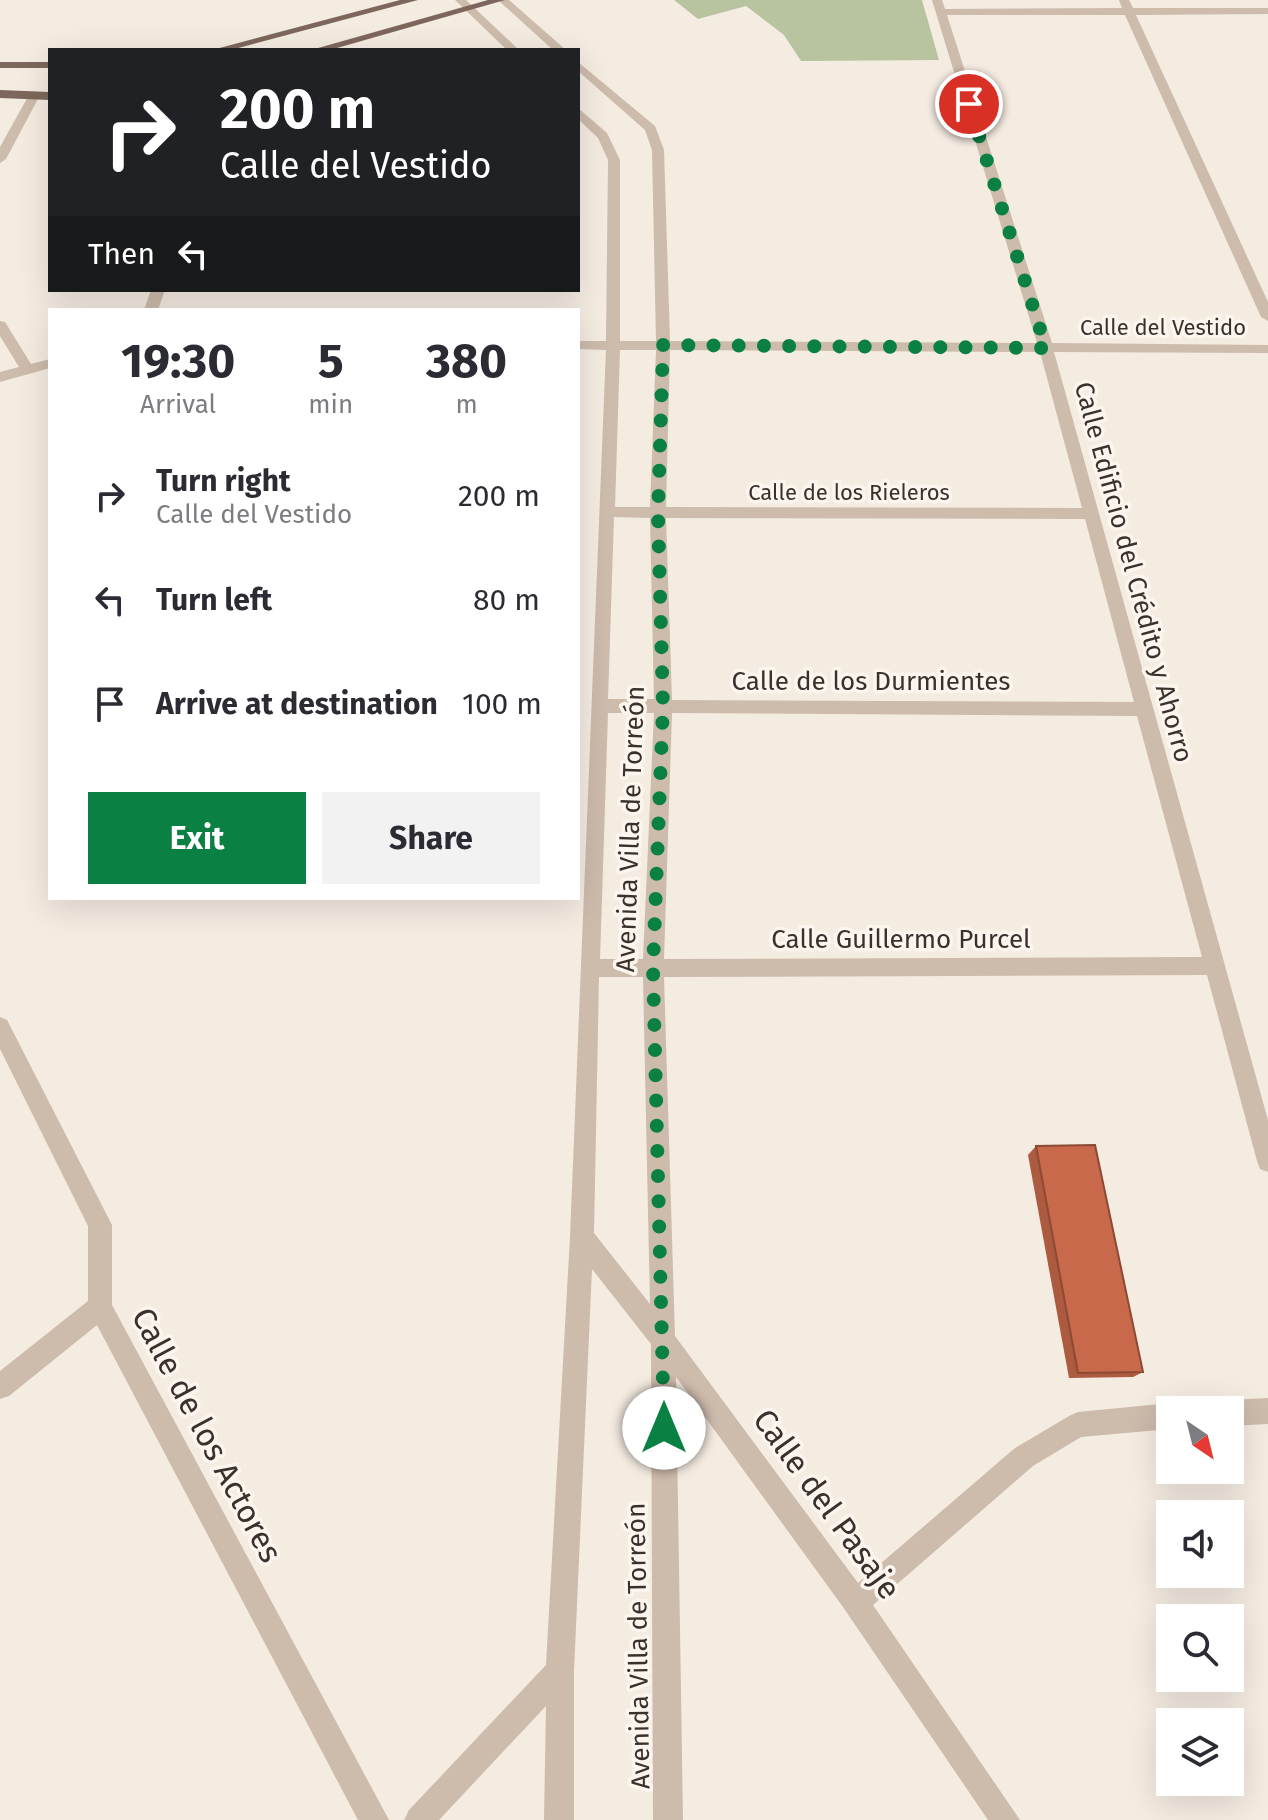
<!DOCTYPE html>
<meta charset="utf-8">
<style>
:root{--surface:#fff;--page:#f2f2f3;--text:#2b2b33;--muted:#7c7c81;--accent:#0b8043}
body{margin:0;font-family:"Fira Sans",sans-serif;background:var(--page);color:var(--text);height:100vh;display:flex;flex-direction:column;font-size:30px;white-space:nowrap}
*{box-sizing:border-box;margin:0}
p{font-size:26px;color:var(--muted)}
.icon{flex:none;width:44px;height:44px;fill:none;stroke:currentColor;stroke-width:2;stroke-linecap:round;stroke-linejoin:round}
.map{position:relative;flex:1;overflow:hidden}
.details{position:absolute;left:48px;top:308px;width:532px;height:592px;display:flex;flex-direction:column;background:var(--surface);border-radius:0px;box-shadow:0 8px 32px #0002}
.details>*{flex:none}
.hud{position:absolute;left:48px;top:48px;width:532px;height:244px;border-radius:0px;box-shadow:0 8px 32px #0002;background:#202124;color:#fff;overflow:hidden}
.needle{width:52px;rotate:145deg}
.fabs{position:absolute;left:1156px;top:1396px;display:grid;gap:16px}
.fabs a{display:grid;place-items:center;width:88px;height:88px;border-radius:0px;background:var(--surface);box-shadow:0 8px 32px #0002;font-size:40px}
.pin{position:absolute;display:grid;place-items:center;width:68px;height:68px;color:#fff;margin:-34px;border:4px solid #fff;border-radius:50%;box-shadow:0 2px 8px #0007}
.me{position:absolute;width:88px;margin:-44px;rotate:0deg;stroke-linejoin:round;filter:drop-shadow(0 0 6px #0008)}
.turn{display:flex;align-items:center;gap:28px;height:168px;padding:0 40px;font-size:36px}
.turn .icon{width:104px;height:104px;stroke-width:2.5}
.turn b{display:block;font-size:56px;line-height:68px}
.then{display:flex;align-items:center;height:76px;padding:0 40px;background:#0003;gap:16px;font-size:30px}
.eta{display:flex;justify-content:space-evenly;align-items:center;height:136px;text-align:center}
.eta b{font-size:48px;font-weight:700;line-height:56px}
.button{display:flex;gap:16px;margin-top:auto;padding:16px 40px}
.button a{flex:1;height:92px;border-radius:0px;background:var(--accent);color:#fff;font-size:32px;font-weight:700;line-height:92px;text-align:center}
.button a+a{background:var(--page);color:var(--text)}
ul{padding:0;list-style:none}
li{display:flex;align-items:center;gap:24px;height:104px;padding:0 40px}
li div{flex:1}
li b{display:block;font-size:30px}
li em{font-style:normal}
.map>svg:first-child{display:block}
.green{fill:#b8c4a0}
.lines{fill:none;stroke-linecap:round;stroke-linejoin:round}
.minor{fill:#cdbbac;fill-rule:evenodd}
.major{fill:#7d675c;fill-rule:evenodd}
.wall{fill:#ac5a40}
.building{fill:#c8694b;stroke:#8c4a34;stroke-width:2}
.route{stroke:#0b8043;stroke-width:14;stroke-dasharray:0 25.2}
.labels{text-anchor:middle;stroke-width:7;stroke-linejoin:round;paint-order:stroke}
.far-street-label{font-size:22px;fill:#3b302b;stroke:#fbf5ee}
.street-label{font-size:26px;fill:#3b302b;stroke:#fbf5ee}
.near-street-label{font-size:32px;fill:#3b302b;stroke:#fbf5ee}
</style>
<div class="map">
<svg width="1268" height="1820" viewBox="0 0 1268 1820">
<rect width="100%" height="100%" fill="#f4ebe1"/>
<polygon class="green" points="674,0 922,0 939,60 801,61 784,35 746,6 698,19"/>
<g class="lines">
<g class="minor">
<polygon points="455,0 466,0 519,50 507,50"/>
<polygon points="498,0 509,0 566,50 553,50"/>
<path d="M932 0H942L945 9 1122 8 1119 0H1129L1133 8H1268V14L1136 15 1268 302V321L1261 317 1125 15H947L1052 343 1268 345V353L1054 352 1268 1120V1172L1260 1169 1257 1161 1207 975 664 977 675 1336 858 1583 1015 1448 1069 1416 1078 1412 1170 1403 1180 1410H1170V1429L1081 1437 1033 1466 873 1605 1020 1820H988L843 1607 676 1377 683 1820H653L651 1344 592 1269 574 1671V1820H544L546 1706 439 1820H404L409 1810 546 1665 570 1237 606 350 578 349V341H606L608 160 598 138 578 119V108L607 133 620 160V341H656L652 150 645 130 578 71V62L655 126 664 150 670 341 1037 343ZM620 350H656L650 507H615ZM670 350 1040 352 1082 508 666 507ZM614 517 650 518 654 699H608ZM666 518 1085 519 1134 702 672 700ZM608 713H654L643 959H600ZM672 713 1137 716 1202 957 664 959ZM599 977H643L650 1304 594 1233Z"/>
<polygon points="30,93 40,95 6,159 0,163 0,147"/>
<polygon points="151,290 165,290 158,310 144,310"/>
<polygon points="0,321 5,322 31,364 50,359 50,368 0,382 0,372 19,367 0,336"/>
<polygon points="0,1017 7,1020 112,1225 112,1305 389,1820 358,1820 97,1325 9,1396 0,1399 0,1371 88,1301 88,1226 0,1049"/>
<polygon points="1268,1398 1268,1424 1230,1426 1230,1410 1219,1410 1221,1404 1230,1400"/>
</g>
<g class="major">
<polygon points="400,0 418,0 231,50 212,50"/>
<polygon points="488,0 505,0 330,50 311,50"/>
<rect x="0" y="62" width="50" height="6"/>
<polygon points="0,90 50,92 50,100 0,98"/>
</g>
</g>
<polygon class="wall" points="1036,1146 1143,1372 1133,1377 1069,1378 1028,1155"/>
<polygon class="building" points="1095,1145 1143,1372 1078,1373 1036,1146"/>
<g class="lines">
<polyline class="route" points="664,1428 653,968 663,706 658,514 663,345 1046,348 969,104"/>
</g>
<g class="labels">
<g class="far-street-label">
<text x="1163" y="335">Calle del Vestido</text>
<text x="849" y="500">Calle de los Rieleros</text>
</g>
<g class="street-label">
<text transform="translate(1134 572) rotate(75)" y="9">Calle Edificio del Crédito y Ahorro</text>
<text x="871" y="690">Calle de los Durmientes</text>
<text transform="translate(630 829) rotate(-88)" y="9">Avenida Villa de Torreón</text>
<text x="901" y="948">Calle Guillermo Purcel</text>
<text transform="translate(638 1646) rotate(-91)" y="9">Avenida Villa de Torreón</text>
</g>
<g class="near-street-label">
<text transform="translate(207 1435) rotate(62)" y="11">Calle de los Actores</text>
<text transform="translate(827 1504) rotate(54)" y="11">Calle del Pasaje</text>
</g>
</g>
</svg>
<div class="fabs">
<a><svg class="needle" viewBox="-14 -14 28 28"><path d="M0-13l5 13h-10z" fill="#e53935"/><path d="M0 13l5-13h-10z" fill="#7c7c81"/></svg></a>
<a><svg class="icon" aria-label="sound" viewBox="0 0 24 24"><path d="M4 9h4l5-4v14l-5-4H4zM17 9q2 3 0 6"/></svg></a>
<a><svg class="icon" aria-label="search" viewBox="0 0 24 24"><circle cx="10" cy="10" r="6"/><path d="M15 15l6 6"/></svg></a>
<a><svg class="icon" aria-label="layers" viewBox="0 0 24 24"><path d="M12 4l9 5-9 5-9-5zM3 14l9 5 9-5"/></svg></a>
</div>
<div class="pin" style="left:969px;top:104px;background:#d93025"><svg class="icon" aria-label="arrive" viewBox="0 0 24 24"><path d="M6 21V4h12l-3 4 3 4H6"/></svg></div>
<svg class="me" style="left:664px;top:1428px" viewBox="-20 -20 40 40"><circle r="19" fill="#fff"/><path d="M0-13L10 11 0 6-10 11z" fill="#0b8043"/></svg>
<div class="hud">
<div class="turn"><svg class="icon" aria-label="right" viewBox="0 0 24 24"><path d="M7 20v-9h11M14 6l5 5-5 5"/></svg><div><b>200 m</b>Calle del Vestido</div></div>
<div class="then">Then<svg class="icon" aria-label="left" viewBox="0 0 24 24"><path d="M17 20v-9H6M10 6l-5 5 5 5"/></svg></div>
</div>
<section class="details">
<div class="eta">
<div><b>19:30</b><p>Arrival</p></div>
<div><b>5</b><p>min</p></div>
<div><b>380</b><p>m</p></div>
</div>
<ul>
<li><svg class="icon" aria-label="right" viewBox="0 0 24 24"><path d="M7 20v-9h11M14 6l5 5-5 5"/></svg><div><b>Turn right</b><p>Calle del Vestido</p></div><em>200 m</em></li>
<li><svg class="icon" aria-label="left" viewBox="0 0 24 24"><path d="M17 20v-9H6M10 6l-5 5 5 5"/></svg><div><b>Turn left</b></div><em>80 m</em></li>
<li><svg class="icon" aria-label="arrive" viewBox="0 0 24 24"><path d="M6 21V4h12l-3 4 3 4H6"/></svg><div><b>Arrive at destination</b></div><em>100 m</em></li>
</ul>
<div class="button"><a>Exit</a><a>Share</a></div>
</section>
</div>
